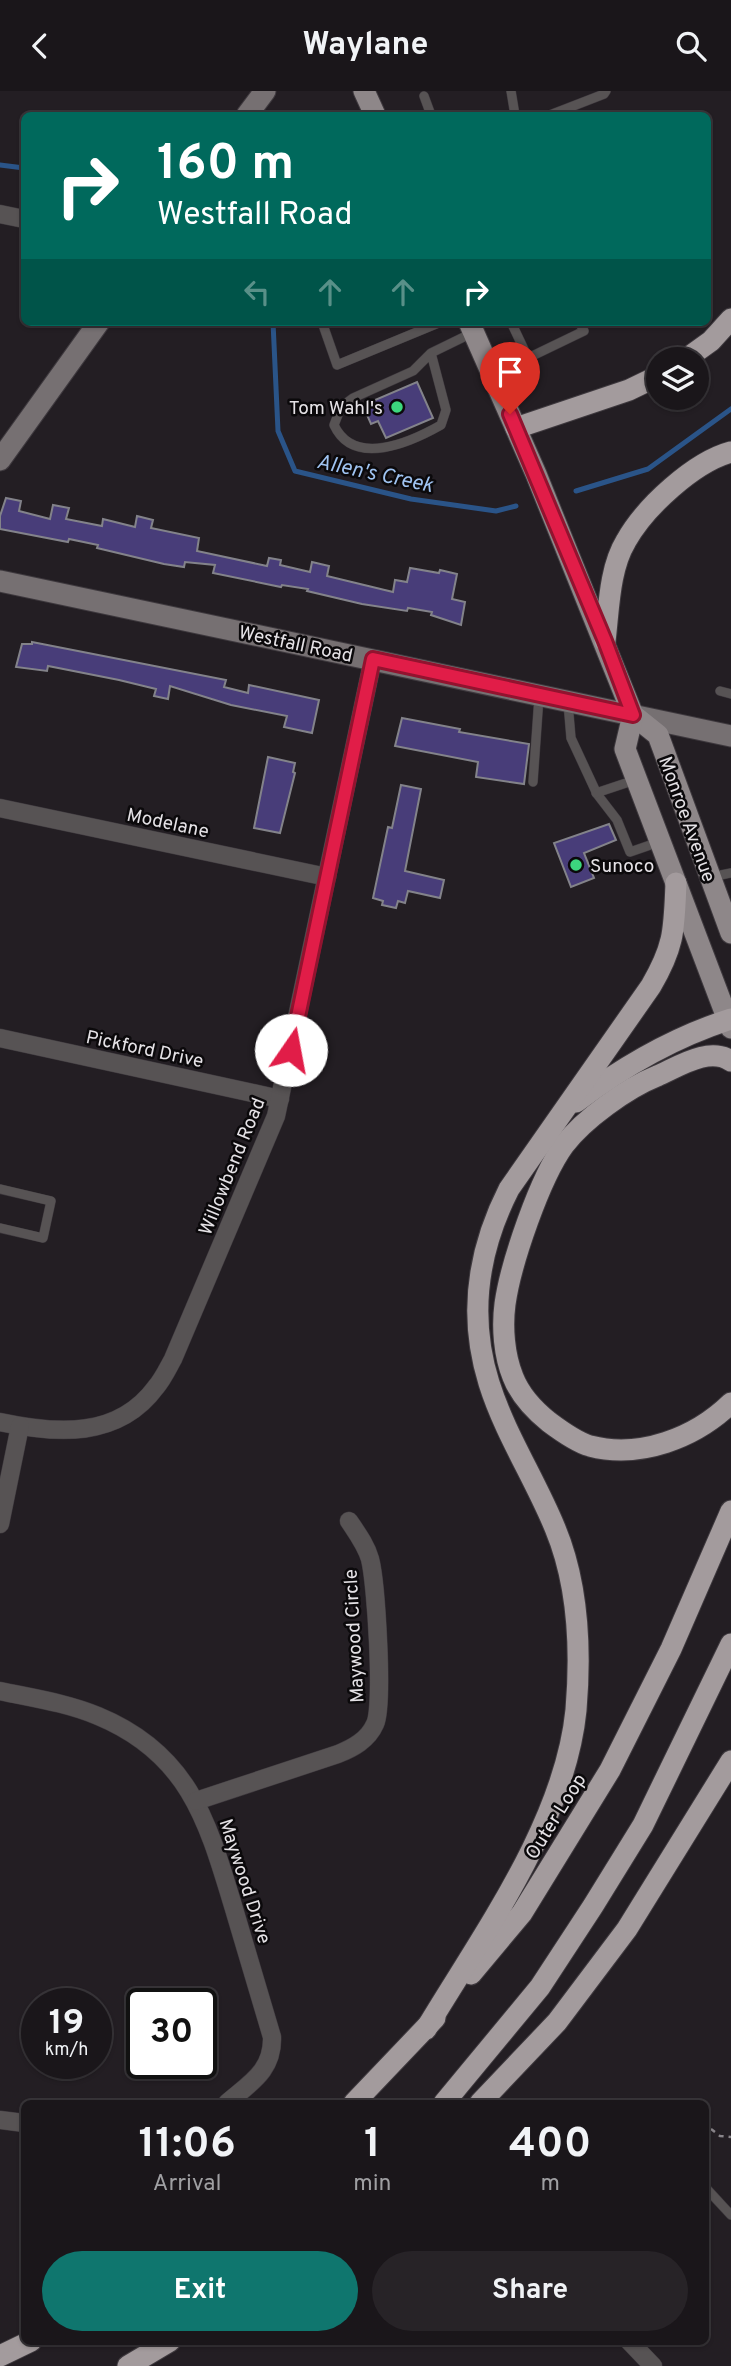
<!DOCTYPE html>
<style>
:root{--surface:#1a161a;--page:#272327;--text:#f1f3f6;--muted:#9f9fa2;--line:#383539;--accent:#0f766e}
body{margin:0;font-family:Overpass,sans-serif;background:var(--page);color:var(--text);height:100vh;display:flex;flex-direction:column;font-size:26px;white-space:nowrap}
*{box-sizing:border-box;margin:0}
p{font-size:23px;color:var(--muted)}
.icon{flex:none;width:38px;height:38px;fill:none;stroke:currentColor;stroke-width:2;stroke-linecap:round;stroke-linejoin:round}
.map{position:relative;flex:1;overflow:hidden}
.drawer{position:absolute;left:21px;top:2009px;width:688px;height:245px;display:flex;flex-direction:column;background:var(--surface);border-radius:10px;box-shadow:0 2px 5px #0004,0 0 0 2px var(--line)}
.drawer>*{flex:none}
.banner{position:absolute;left:21px;top:21px;width:690px;height:214px;border-radius:10px;box-shadow:0 2px 5px #0004,0 0 0 2px var(--line);background:#00695c;color:#fff;overflow:hidden}
.fabs{position:absolute;left:646px;top:256px;display:grid;gap:14px}
.fabs a{display:grid;place-items:center;width:63px;height:63px;border-radius:50%;background:var(--surface);box-shadow:0 2px 5px #0004,0 0 0 2px var(--line);font-size:35px}
.speed{position:absolute;left:21px;top:1897px;display:flex;gap:14px;font-size:35px;font-weight:700;text-align:center}
.speed>*{display:grid;place-content:center;width:91px;height:91px;border-radius:50%;background:var(--surface);box-shadow:0 2px 5px #0004,0 0 0 2px var(--line);line-height:1}
.speed small{font-size:18px;font-weight:400}
.speed .limit{border:4px solid #111;border-radius:10px;background:#fff;color:#111}
.pin{position:absolute;display:grid;place-items:center;width:60px;height:60px;color:#fff;margin:-72px -30px;border-radius:50% 50% 50% 0;rotate:-45deg;box-shadow:0 0 7px #0007}
.pin .icon{rotate:45deg}
.me{position:absolute;width:77px;margin:-38px;rotate:12deg;stroke-linejoin:round;filter:drop-shadow(0 0 5px #0008)}
.turn{display:flex;align-items:center;gap:24px;height:147px;padding:0 21px;font-size:32px}
.turn .icon{width:91px;height:91px;stroke-width:2.5}
.turn b{display:block;font-size:49px;line-height:60px}
.lanes{display:flex;align-items:center;height:66px;padding:0 21px;background:#0003;justify-content:center;gap:35px;direction:ltr}
.lanes .off{opacity:.35}
.eta{display:flex;justify-content:space-evenly;align-items:center;height:119px;text-align:center}
.eta b{font-size:42px;font-weight:700;line-height:49px}
.cta{display:flex;gap:14px;margin-top:auto;padding:14px 21px}
.cta a{flex:1;height:80px;border-radius:42px;background:var(--accent);color:#fff;font-size:28px;font-weight:700;line-height:80px;text-align:center}
.cta a+a{background:var(--page);color:var(--text)}
header{display:flex;justify-content:space-between;align-items:center;height:91px;padding:0 21px;background:var(--surface);font-size:32px;font-weight:700}
.map>svg:first-child{display:block}
.lines{fill:none;stroke-linecap:round;stroke-linejoin:round}
.stream{stroke:#2a5488;stroke-width:5}
.building{fill:#483d79;stroke:#83838a;stroke-width:2}
.lane-casing{stroke:#3e393e;stroke-width:10}
.street-casing{stroke:#3e393e;stroke-width:19}
.secondary-casing{stroke:#3e393e;stroke-width:23}
.primary-casing{stroke:#3e393e;stroke-width:23}
.highway-casing{stroke:#3e393e;stroke-width:23}
.path{stroke:#89858a;stroke-width:2.5;stroke-dasharray:5 5;stroke-linecap:butt}
.lane{stroke:#575354;stroke-width:9}
.street{stroke:#575354;stroke-width:18}
.secondary{stroke:#767072;stroke-width:21}
.primary{stroke:#8e8789;stroke-width:21}
.highway{stroke:#a39b9d;stroke-width:21}
.route-casing{stroke:#92132f;stroke-width:18}
.route{stroke:#e11d48;stroke-width:12}
.poi-dot{fill:#3cd77e;stroke:#0b090b;stroke-width:2.5}
.labels{text-anchor:middle;stroke-width:5;stroke-linejoin:round;paint-order:stroke}
.poi-label{font-size:19px;fill:#e5e2e6;stroke:#0b090b;text-anchor:end}
.street-label{font-size:19px;fill:#e5e2e6;stroke:#0b090b}
.water-label{font-size:21px;font-style:italic;fill:#9fc3f1;stroke:#0b090b}
</style>
<header><svg class="icon" aria-label="back" viewBox="0 0 24 24"><path d="M15 5l-7 7 7 7"/></svg>Waylane<svg class="icon" aria-label="search" viewBox="0 0 24 24"><circle cx="10" cy="10" r="6"/><path d="M15 15l6 6"/></svg></header>
<div class="map">
<svg width="731" height="2275" viewBox="0 0 731 2275">
<rect width="100%" height="100%" fill="#231e23"/>
<g class="lines">
<g class="stream">
<polyline points="0,74 24,77"/>
<polyline points="273,231 278,340 295,380 411,408 496,420 516,415"/>
<polyline points="576,400 648,378 731,318"/>
</g>
</g>
<g class="building">
<polygon points="417,291 433,327 386,347 378,330 371,333 364,317 369,315 368,312"/>
<polygon points="6,407 21,410 19,420 50,428 53,414 69,417 66,428 102,435 103,428 135,436 137,425 153,429 151,437 199,447 197,460 267,475 269,467 281,469 280,474 310,481 312,471 329,475 327,485 393,501 395,489 407,491 410,477 439,482 440,479 457,483 452,508 465,511 461,534 431,524 432,521 408,517 407,520 362,513 307,500 308,498 282,494 281,496 213,482 215,474 185,471 184,476 164,473 97,457 98,454 69,448 68,451 0,438 0,425"/>
<polygon points="32,551 226,589 224,596 248,602 249,594 319,609 312,642 284,636 287,625 231,614 170,595 168,608 154,605 156,598 119,589 48,575 47,580 16,576 22,553 32,553"/>
<polygon points="402,627 460,638 459,641 529,653 524,693 476,686 478,671 395,655"/>
<polygon points="268,666 295,672 293,681 295,682 280,742 254,737"/>
<polygon points="401,694 421,698 405,780 444,789 440,807 408,800 405,812 398,810 396,817 382,814 383,810 373,807 388,736 392,737"/>
<polygon points="609,733 616,749 584,762 594,787 571,796 554,752"/>
</g>
<g class="lines">
<defs>
<g id="lane">
<polyline points="511,0 515,24"/>
<polyline points="424,5 431,24"/>
<polyline points="550,24 604,3 606,0"/>
<polyline points="322,231 337,274 441,231"/>
<polyline points="511,231 528,267 584,240 579,231"/>
<path d="M431 262 446 319 441 334C411 351 354 377 334 334L341 316 353 307 413 280 431 262 472 242"/>
<polyline points="720,600 731,603"/>
<polyline points="568,612 571,647 597,703 617,729 630,761 659,751"/>
<polyline points="533,691 539,606"/>
<polyline points="596,702 638,688"/>
<polyline points="711,786 731,782"/>
<polyline points="0,1098 51,1110 43,1147 0,1137"/>
<polyline points="705,2096 731,2124"/>
</g>
<g id="street">
<polyline points="0,123 24,128"/>
<polyline points="0,717 327,786"/>
<polyline points="0,947 280,1008"/>
<path d="M0 1331C56 1343 118 1348 156 1296 163 1288 168 1277 173 1268L276 1025 373 568"/>
<polyline points="0,1433 20,1335"/>
<path d="M0 1600C33 1607 67 1612 98 1625 190 1663 208 1732 234 1818 247 1861 259 1903 272 1946 273 1980 250 1992 227 2012"/>
<path d="M196 1710 338 1663C353 1657 368 1649 375 1633 384 1614 376 1491 370 1468 366 1454 357 1442 349 1430"/>
<polyline points="0,2029 24,2032"/>
<polyline points="629,2250 653,2275"/>
</g>
<g id="secondary">
<polyline points="247,24 265,0"/>
<polyline points="0,369 99,231"/>
<polyline points="0,490 731,645"/>
</g>
<g id="primary">
<polyline points="364,0 375,24"/>
<polyline points="469,231 536,383 633,624 658,644 731,842"/>
<polyline points="633,624 625,658 731,937"/>
</g>
<g id="highway">
<polyline points="686,268 711,250 731,228"/>
<polyline points="516,337 629,299 658,285"/>
<path d="M605 550C609 518 609 478 626 450 645 416 694 371 731 361"/>
<path d="M731 970C709 955 678 976 657 985 627 997 584 1028 564 1054 540 1087 511 1171 505 1213 502 1236 504 1264 513 1286 520 1304 534 1319 549 1331 561 1340 576 1351 590 1355 640 1368 695 1347 731 1312"/>
<path d="M576 1011C624 975 674 946 731 928"/>
<polyline points="471,1883 522,1822 610,1679 671,1558 731,1420"/>
<path d="M426 1938C483 1843 565 1731 576 1619 581 1560 578 1492 555 1437 535 1388 505 1343 489 1292 468 1225 478 1159 509 1098L651 895C675 854 674 838 676 792"/>
<polyline points="354,2012 435,1927"/>
<polyline points="444,2012 540,1896 593,1815 643,1734 731,1553"/>
<polyline points="480,2012 557,1931 627,1838 731,1670"/>
<polyline points="0,2265 31,2250"/>
<polyline points="128,2275 170,2250"/>
</g>
</defs>
<use href="#lane" class="lane-casing"/>
<use href="#street" class="street-casing"/>
<use href="#secondary" class="secondary-casing"/>
<use href="#primary" class="primary-casing"/>
<use href="#highway" class="highway-casing"/>
<polyline class="path" points="711,2038 720,2045 731,2046"/>
<use href="#lane" class="lane"/>
<use href="#street" class="street"/>
<use href="#secondary" class="secondary"/>
<use href="#primary" class="primary"/>
<use href="#highway" class="highway"/>
</g>
<g class="lines">
<defs>
<polyline id="route" points="291,959 373,568 633,624 605,550 510,323"/>
</defs>
<use href="#route" class="route-casing"/>
<use href="#route" class="route"/>
</g>
<g class="poi-dot">
<circle cx="397" cy="316" r="7"/>
<circle cx="576" cy="774" r="7"/>
</g>
<g class="labels">
<g class="poi-label">
<text x="383" y="323">Tom Wahl's</text>
<text x="590" y="781" text-anchor="start">Sunoco</text>
</g>
<g class="street-label">
<text transform="translate(296 552) rotate(12)" y="7">Westfall Road</text>
<text transform="translate(688 728) rotate(70)" y="7">Monroe Avenue</text>
<text transform="translate(168 731) rotate(12)" y="7">Modelane</text>
<text transform="translate(145 957) rotate(12)" y="7">Pickford Drive</text>
<text transform="translate(231 1075) rotate(-68)" y="7">Willowbend Road</text>
<text transform="translate(353 1545) rotate(-93)" y="7">Maywood Circle</text>
<text transform="translate(555 1725) rotate(-58)" y="7">Outer Loop</text>
<text transform="translate(246 1790) rotate(72)" y="7">Maywood Drive</text>
</g>
<g class="water-label">
<text transform="translate(375 382) rotate(12)" y="7">Allen's Creek</text>
</g>
</g>
</svg>
<div class="fabs">
<a><svg class="icon" aria-label="layers" viewBox="0 0 24 24"><path d="M12 4l9 5-9 5-9-5zM3 14l9 5 9-5"/></svg></a>
</div>
<div class="speed"><div>19<small>km/h</small></div><div class="limit">30</div></div>
<div class="pin" style="left:510px;top:323px;background:#d93025"><svg class="icon" aria-label="arrive" viewBox="0 0 24 24"><path d="M6 21V4h12l-3 4 3 4H6"/></svg></div>
<svg class="me" style="left:291px;top:959px" viewBox="-20 -20 40 40"><circle r="19" fill="#fff"/><path d="M0-13L10 11 0 6-10 11z" fill="#e11d48"/></svg>
<div class="banner">
<div class="turn"><svg class="icon" aria-label="right" viewBox="0 0 24 24"><path d="M7 20v-9h11M14 6l5 5-5 5"/></svg><div><b>160 m</b>Westfall Road</div></div>
<div class="lanes"><svg class="icon off" aria-label="left" viewBox="0 0 24 24"><path d="M17 20v-9H6M10 6l-5 5 5 5"/></svg><svg class="icon off" aria-label="ahead" viewBox="0 0 24 24"><path d="M12 20V5M6 11l6-6 6 6"/></svg><svg class="icon off" aria-label="ahead" viewBox="0 0 24 24"><path d="M12 20V5M6 11l6-6 6 6"/></svg><svg class="icon" aria-label="right" viewBox="0 0 24 24"><path d="M7 20v-9h11M14 6l5 5-5 5"/></svg></div>
</div>
<section class="drawer">
<div class="eta">
<div><b>11:06</b><p>Arrival</p></div>
<div><b>1</b><p>min</p></div>
<div><b>400</b><p>m</p></div>
</div>
<div class="cta"><a>Exit</a><a>Share</a></div>
</section>
</div>
